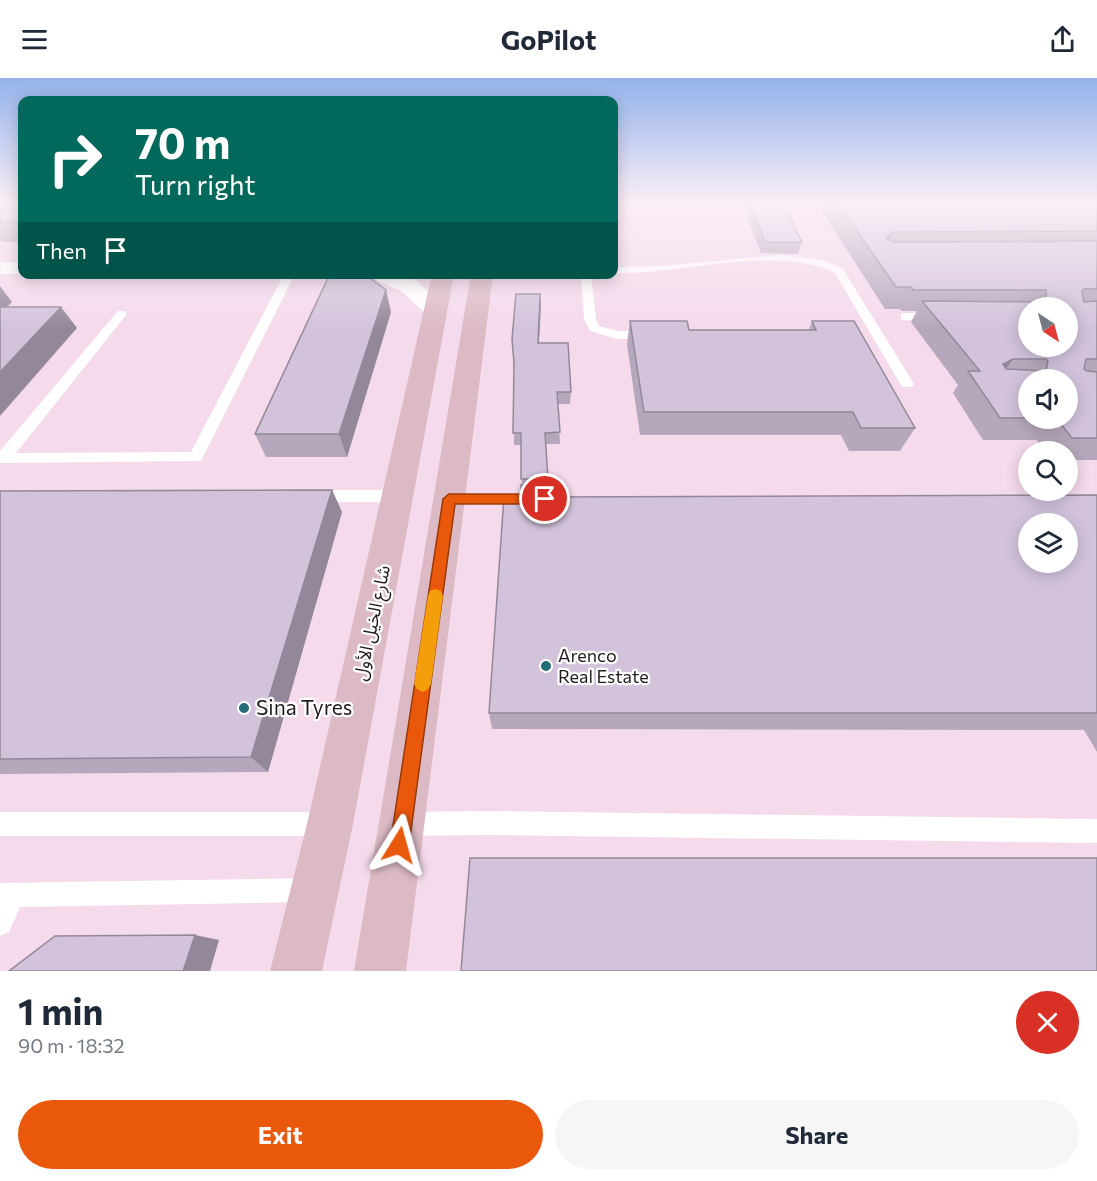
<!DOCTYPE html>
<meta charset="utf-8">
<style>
:root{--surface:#fff;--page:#f6f6f7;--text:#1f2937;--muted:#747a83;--accent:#ea580c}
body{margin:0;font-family:Commissioner,"Noto Sans Arabic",sans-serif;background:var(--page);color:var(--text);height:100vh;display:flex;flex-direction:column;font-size:22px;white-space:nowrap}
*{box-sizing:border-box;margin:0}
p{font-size:20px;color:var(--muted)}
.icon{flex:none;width:33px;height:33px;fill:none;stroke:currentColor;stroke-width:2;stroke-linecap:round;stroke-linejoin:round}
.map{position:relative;height:893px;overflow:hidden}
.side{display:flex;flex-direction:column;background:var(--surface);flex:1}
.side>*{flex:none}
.top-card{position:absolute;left:18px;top:18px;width:600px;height:183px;border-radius:12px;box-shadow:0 3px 15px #0003;background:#00695c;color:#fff;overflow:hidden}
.needle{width:39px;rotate:144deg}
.controls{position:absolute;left:1018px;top:219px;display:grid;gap:12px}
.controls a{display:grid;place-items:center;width:60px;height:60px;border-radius:50%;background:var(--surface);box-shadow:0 3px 15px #0003;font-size:30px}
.pin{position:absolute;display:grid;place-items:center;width:51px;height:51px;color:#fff;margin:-26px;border:3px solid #fff;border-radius:50%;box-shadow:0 2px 6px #0007}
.me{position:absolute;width:66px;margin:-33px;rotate:8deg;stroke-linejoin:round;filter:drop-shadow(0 0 4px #0008)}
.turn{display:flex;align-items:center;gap:21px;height:126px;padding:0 18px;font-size:27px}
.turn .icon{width:78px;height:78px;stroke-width:2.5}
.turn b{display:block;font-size:42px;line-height:51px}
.then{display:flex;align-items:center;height:57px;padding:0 18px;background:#0003;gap:12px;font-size:22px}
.round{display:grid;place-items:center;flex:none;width:63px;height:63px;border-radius:32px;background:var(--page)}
.summary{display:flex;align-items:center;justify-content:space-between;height:102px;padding:0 18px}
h1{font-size:36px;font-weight:700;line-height:45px}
.cta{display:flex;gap:12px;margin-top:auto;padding:12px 18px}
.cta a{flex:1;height:69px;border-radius:36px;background:var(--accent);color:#fff;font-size:24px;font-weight:700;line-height:69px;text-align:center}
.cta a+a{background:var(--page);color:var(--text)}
header{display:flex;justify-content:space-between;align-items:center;height:78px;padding:0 18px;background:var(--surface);font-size:27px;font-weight:700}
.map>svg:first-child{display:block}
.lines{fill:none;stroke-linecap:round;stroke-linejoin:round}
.lane{fill:#fff;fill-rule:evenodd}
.street{fill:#fff;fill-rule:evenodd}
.secondary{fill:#dcbac5;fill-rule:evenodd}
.wall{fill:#b5a8bc}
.shaded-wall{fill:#938899}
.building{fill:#d2c3db;stroke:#938899;stroke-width:1.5;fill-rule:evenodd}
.route{fill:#ea580c;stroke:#983908;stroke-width:1.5}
.slow{fill:#f59e0b}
.poi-dot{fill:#236c78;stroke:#fff;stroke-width:2}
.labels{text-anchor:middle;stroke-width:4.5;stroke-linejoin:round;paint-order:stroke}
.street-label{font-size:18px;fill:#241b21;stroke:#fff}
.poi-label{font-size:18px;fill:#241b21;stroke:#fff;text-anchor:start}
.near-poi-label{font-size:21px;fill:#241b21;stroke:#fff;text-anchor:start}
</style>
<header><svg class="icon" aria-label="menu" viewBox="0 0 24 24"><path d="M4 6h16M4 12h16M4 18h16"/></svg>GoPilot<svg class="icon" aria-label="share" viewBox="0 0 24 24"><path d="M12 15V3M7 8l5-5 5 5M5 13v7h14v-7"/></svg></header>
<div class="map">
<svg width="1097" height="893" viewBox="0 0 1097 893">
<rect width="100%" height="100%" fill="#f4daeb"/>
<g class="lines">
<g class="lane">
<polygon points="670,126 850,126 852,128 847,131 673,131 668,128"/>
<path d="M779 177 824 182 843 191 914 306 912 309H902L835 195C778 166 678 197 614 195V189L660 188Z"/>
<polygon points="284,196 295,196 201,383 0,385 0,373 118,233 126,233 126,237 16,375 191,374"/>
<polygon points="581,196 591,196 596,241 599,248 618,253 651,252 657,256 655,259 617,261 590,253 584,241"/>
<polygon points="905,235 934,235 940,239 934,243 901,242 901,236"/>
<polygon points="313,412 398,412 404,414 406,418 404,422 398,424 313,424 307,422 305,418 307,414"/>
<polygon points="449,415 526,415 532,417 534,421 532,425 526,427 449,427 443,425 441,421 443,417"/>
<polygon points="488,733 1097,741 1097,765 488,757 402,758 394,754 390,746 394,738 402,734"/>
<polygon points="0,734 329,734 337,738 341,746 337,754 329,758 0,758"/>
<polygon points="313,800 322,803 325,812 322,821 313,824 20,829 9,854 0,858 0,805"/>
</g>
<g class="street">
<rect x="0" y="184" width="22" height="12"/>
<polygon points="371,196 401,196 417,203 448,233 444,238 436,240 428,238 401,213 374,201"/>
</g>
<g class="secondary">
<polygon points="432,196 454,196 353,746 322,893 270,893 307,746"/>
<polygon points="471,196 493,196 406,893 354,893"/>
</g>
</g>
<g class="wall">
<polygon points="22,126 22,164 2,164 0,161 0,134"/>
<polygon points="747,126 750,126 802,164 798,176 761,175 745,133"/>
<polygon points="825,126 1097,126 1097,382 1068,382 1068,374 1045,374 1037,362 983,362 953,315 958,307 911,244 917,233 902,233 900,231 885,231 822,133"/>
<polygon points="541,227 539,265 571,314 570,326 558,326 560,366 546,366 548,407 550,419 1097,417 1097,674 1084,652 492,651 489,635 521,419 522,407 521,367 514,367 514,291 512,261"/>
<polygon points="391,234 347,379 266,379 255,356"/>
<polygon points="630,243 689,252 809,252 812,243 915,350 900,373 849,373 841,357 640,357 627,266"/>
<polygon points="332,412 342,434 268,694 0,696 0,413"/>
</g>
<g class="shaded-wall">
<polygon points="893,154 884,175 886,160"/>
<polygon points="0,208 12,224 0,236"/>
<polygon points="386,212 391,234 347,379 339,356"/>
<polygon points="540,216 541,227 538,277 538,265"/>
<polygon points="61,229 77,250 0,338 0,294"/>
<polygon points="1013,281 997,303 1003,286"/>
<polygon points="332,412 342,434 268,694 251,679"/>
<polygon points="195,857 219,862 210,893 183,893"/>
</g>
<g class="building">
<polygon points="10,126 22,126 22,146 17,146 19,144 0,144 0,134"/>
<polygon points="750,126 783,126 802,164 765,164"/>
<path d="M838 126H1097V153L893 154 886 160 893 164 1097 163V211H1084L1082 213 1084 224 1097 223V281H1086L1084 291 1087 293 1097 294V360H1072L1056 340H1068V302H1029V340H1000L968 293H980L922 223 1044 224 1046 221V212H913L911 209H896ZM1029 230H1068V268H1029ZM1013 281H1046L1048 283 1046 293 1006 291 1003 286Z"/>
<polygon points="328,200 370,200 386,212 339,356 255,356"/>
<polygon points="516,216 540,216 538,265 568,265 571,314 557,314 560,354 545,355 548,401 521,401 521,355 513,355 514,285 512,261"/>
<polygon points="0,229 61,229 0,294"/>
<polygon points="630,243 687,243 689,252 816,252 812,243 854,243 915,350 861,350 853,334 644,334"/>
<path d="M521 407H549L550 419 1097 417V635H489L504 418 521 419ZM1029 446H1068V484H1029Z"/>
<polygon points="332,412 251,679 0,681 0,413"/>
<polygon points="470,780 1097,780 1097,893 461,893"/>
<polygon points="195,857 183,893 9,893 55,858"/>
</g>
<linearGradient id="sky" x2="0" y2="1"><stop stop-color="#94b3eb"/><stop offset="0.5" stop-color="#faeef6"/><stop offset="1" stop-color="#faeef6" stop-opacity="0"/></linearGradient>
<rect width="1097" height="251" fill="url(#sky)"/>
<polygon class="route" points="449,416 545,416 552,421 545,426 455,426 409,767 406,774 399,777 392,774 390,767 443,421"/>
<polygon class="slow" points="435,511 441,513 443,518 431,606 428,611 423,614 417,611 414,606 428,518 430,513"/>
<g class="poi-dot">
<circle cx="546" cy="588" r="6"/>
<circle cx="244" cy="630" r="6"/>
</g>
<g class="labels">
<g class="street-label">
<text transform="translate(372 545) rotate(-78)" y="6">شارع الخيل الأول</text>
</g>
<g class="poi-label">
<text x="558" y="584">Arenco<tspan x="558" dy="21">Real Estate</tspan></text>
</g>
<g class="near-poi-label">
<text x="256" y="637">Sina Tyres</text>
</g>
</g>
</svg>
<div class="controls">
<a><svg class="needle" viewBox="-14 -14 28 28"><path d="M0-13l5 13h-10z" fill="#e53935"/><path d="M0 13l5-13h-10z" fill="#747a83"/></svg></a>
<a><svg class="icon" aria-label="sound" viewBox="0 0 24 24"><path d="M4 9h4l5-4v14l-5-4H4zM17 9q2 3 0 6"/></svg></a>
<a><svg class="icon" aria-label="search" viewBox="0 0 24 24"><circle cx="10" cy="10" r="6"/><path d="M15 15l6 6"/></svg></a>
<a><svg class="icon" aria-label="layers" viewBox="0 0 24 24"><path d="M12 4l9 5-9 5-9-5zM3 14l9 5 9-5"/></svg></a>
</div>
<div class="pin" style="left:545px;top:421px;background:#d93025"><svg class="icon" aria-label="arrive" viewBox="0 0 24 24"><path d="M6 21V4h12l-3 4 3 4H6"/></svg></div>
<svg class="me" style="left:399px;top:767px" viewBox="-20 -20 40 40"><path d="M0-17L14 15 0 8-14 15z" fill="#ea580c" stroke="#fff" stroke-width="4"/></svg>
<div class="top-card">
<div class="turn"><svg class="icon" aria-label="right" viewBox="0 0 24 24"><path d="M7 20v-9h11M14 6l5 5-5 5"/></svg><div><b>70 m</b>Turn right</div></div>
<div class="then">Then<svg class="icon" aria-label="arrive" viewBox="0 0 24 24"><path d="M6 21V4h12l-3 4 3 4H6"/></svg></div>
</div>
</div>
<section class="side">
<div class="summary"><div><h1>1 min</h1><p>90 m · 18:32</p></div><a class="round" style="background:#d93025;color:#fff"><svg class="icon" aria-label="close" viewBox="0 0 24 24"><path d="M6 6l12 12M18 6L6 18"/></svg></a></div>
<div class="cta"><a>Exit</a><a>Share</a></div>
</section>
